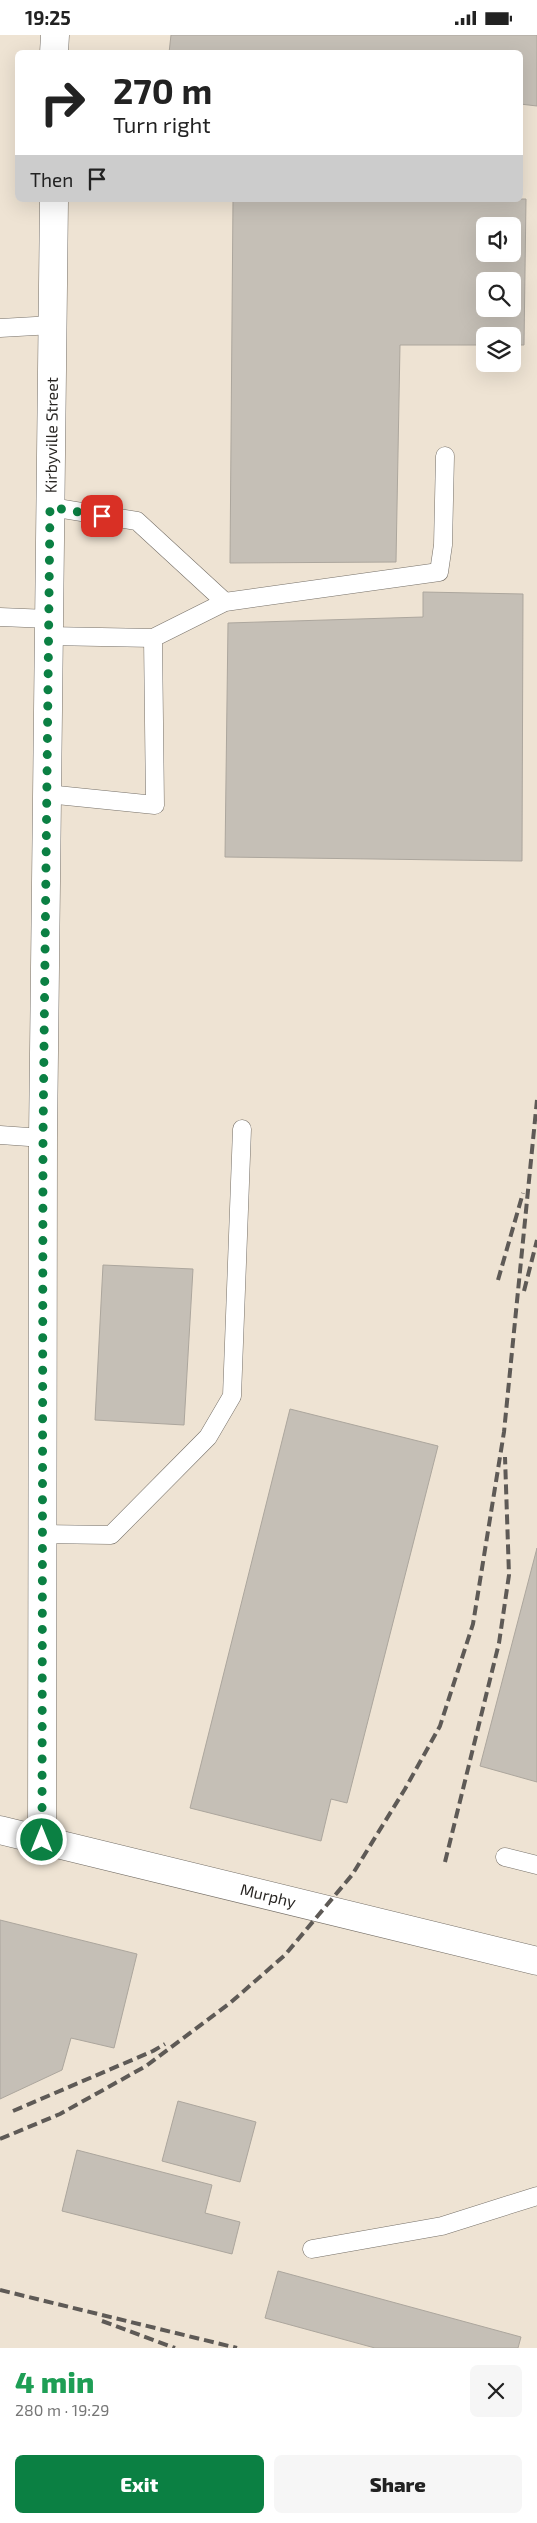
<!DOCTYPE html>
<meta charset="utf-8">
<style>
:root{--surface:#fff;--page:#f6f6f6;--text:#222;--muted:#767676;--accent:#0b8043}
body{margin:0;font-family:"Exo 2",sans-serif;background:var(--page);color:var(--text);height:100vh;display:flex;flex-direction:column;font-size:19px;white-space:nowrap}
*{box-sizing:border-box;margin:0}
p{font-size:16px;color:var(--muted)}
.icon{flex:none;width:28px;height:28px;fill:none;stroke:currentColor;stroke-width:2;stroke-linecap:round;stroke-linejoin:round}
.map{position:relative;height:2313px;overflow:hidden}
.panel{display:flex;flex-direction:column;background:var(--surface);flex:1}
.panel>*{flex:none}
.top-card{position:absolute;left:15px;top:15px;width:508px;height:152px;border-radius:8px;box-shadow:0 5px 20px #0002;background:#fff;color:var(--text);overflow:hidden}
.buttons{position:absolute;left:476px;top:182px;display:grid;gap:10px}
.buttons a{display:grid;place-items:center;width:45px;height:45px;border-radius:8px;background:var(--surface);box-shadow:0 5px 20px #0002;font-size:25px}
.pin{position:absolute;display:grid;place-items:center;width:42px;height:42px;color:#fff;margin:-21px;border-radius:10px;box-shadow:0 2px 8px #0006}
.me{position:absolute;width:55px;margin:-28px;rotate:0deg;stroke-linejoin:round;filter:drop-shadow(0 0 4px #0008)}
.turn{display:flex;align-items:center;gap:18px;height:105px;padding:0 15px;font-size:22px}
.turn .icon{width:65px;height:65px;stroke-width:2.5}
.turn b{display:block;font-size:35px;line-height:42px}
.then{display:flex;align-items:center;height:48px;padding:0 15px;background:#0003;gap:10px;font-size:19px}
.round{display:grid;place-items:center;flex:none;width:52px;height:52px;border-radius:8px;background:var(--page)}
.overview{display:flex;align-items:center;justify-content:space-between;height:85px;padding:0 15px}
h1{font-size:30px;font-weight:800;line-height:38px;color:#1e9e55}
.cta{display:flex;gap:10px;margin-top:auto;padding:10px 15px}
.cta a{flex:1;height:58px;border-radius:8px;background:var(--accent);color:#fff;font-size:20px;font-weight:800;line-height:58px;text-align:center}
.cta a+a{background:var(--page);color:var(--text)}
.status{display:flex;justify-content:space-between;align-items:center;height:35px;padding:0 25px;background:var(--surface);direction:ltr}
.status svg{height:14px;fill:currentColor}
.map>svg:first-child{display:block}
.built{fill:#eee3d3;fill-rule:evenodd}
.building{fill:#c5bfb6;stroke:#aca69d;fill-rule:evenodd}
.lines{fill:none;stroke-linecap:round;stroke-linejoin:round}
.service-casing{stroke:#767068;stroke-width:19}
.minor-casing{stroke:#767068;stroke-width:29}
.service{stroke:#fff;stroke-width:18}
.minor{stroke:#fff;stroke-width:28}
.rail{stroke:#5e5a56;stroke-width:4;stroke-dasharray:10 5;stroke-linecap:butt}
.route{stroke:#0b8043;stroke-width:9;stroke-dasharray:0 16.2}
.labels{text-anchor:middle;stroke-width:4;stroke-linejoin:round;paint-order:stroke}
.street-label{font-size:16px;fill:#292623;stroke:#fffefc}
</style>
<div class="status"><b>19:25</b><svg viewBox="0 0 49 12"><path d="M0 12V9h3v3zM5 12V6h3v6zM10 12V3h3v9zM15 12V0h3v12zM26 1h20v11H26zM47 4h2v5h-2z"/></svg></div>
<div class="map">
<svg width="537" height="2313" viewBox="0 0 537 2313">
<rect width="100%" height="100%" fill="#f6f0e6"/>
<path class="built" d="M0 0H537V2313H0ZM18 18H520V165H18ZM485 191H512V219H485ZM485 246H512V274H485ZM485 301H512V329H485Z"/>
<g class="building">
<polygon points="171,0 537,0 537,71 520,69 520,18 169,18"/>
<path d="M520 164H526L524 310H512V301H485V310H400L396 527 230 528 233 165ZM485 191H512V219H485ZM485 246H512V274H485Z"/>
<polygon points="423,557 523,559 522,826 225,822 228,588 423,582"/>
<polygon points="103,1230 193,1234 184,1390 95,1385"/>
<polygon points="290,1374 438,1411 347,1768 331,1764 321,1806 190,1773"/>
<polygon points="537,1513 537,1747 480,1731"/>
<polygon points="0,1885 137,1919 114,2013 71,2003 62,2035 0,2064"/>
<polygon points="178,2066 256,2087 240,2147 162,2126"/>
<polygon points="77,2115 212,2150 205,2178 240,2187 232,2219 62,2176"/>
<polygon points="278,2236 521,2302 518,2313 375,2313 265,2283"/>
</g>
<g class="lines">
<defs>
<g id="service">
<polyline points="0,293 53,290"/>
<polyline points="51,472 137,486 225,567"/>
<polyline points="0,582 49,584"/>
<polyline points="48,601 153,603 225,567 439,537 443,510 445,421"/>
<polyline points="47,759 155,770 153,603"/>
<polyline points="0,1100 43,1103"/>
<polyline points="41,1499 111,1500 208,1402 232,1361 242,1094"/>
<polyline points="505,1822 537,1830"/>
<polyline points="312,2214 442,2191 537,2161"/>
</g>
<g id="minor">
<polyline points="54,18 55,0"/>
<path id="s1" d="M0 1795 537 1926"/>
<path id="s2" d="M42 1805 43 1103 54 165"/>
</g>
</defs>
<use href="#service" class="service-casing"/>
<use href="#minor" class="minor-casing"/>
<use href="#service" class="service"/>
<use href="#minor" class="minor"/>
<g class="rail">
<polyline points="498,1245 523,1158"/>
<polyline points="524,1256 537,1205"/>
<polyline points="445,1827 499,1608 509,1540 505,1422"/>
<polyline points="13,2076 153,2016 165,2009"/>
<polyline points="0,2104 60,2079 146,2031 230,1968 285,1920 352,1840 405,1754 440,1691 473,1589 504,1397 537,1065"/>
<polyline points="0,2255 237,2313"/>
<polyline points="102,2286 175,2313"/>
</g>
</g>
<g class="lines">
<polyline class="route" points="42,1805 43,1103 50,472 102,481"/>
</g>
<g class="labels">
<g class="street-label">
<text dy="6" stroke="none"><textPath href="#s2" startOffset="1405">Kirbyville Street</textPath></text>
<text dy="6" stroke="none"><textPath href="#s1" startOffset="276">Murphy</textPath></text>
</g>
</g>
</svg>
<div class="buttons">
<a><svg class="icon" aria-label="sound" viewBox="0 0 24 24"><path d="M4 9h4l5-4v14l-5-4H4zM17 9q2 3 0 6"/></svg></a>
<a><svg class="icon" aria-label="search" viewBox="0 0 24 24"><circle cx="10" cy="10" r="6"/><path d="M15 15l6 6"/></svg></a>
<a><svg class="icon" aria-label="layers" viewBox="0 0 24 24"><path d="M12 4l9 5-9 5-9-5zM3 14l9 5 9-5"/></svg></a>
</div>
<div class="pin" style="left:102px;top:481px;background:#d93025"><svg class="icon" aria-label="arrive" viewBox="0 0 24 24"><path d="M6 21V4h12l-3 4 3 4H6"/></svg></div>
<svg class="me" style="left:42px;top:1805px" viewBox="-20 -20 40 40"><circle r="17" fill="#0b8043" stroke="#fff" stroke-width="3"/><path d="M0-11L8 9 0 5-8 9z" fill="#fff"/></svg>
<div class="top-card">
<div class="turn"><svg class="icon" aria-label="right" viewBox="0 0 24 24"><path d="M7 20v-9h11M14 6l5 5-5 5"/></svg><div><b>270 m</b>Turn right</div></div>
<div class="then">Then<svg class="icon" aria-label="arrive" viewBox="0 0 24 24"><path d="M6 21V4h12l-3 4 3 4H6"/></svg></div>
</div>
</div>
<section class="panel">
<div class="overview"><div><h1>4 min</h1><p>280 m · 19:29</p></div><a class="round"><svg class="icon" aria-label="close" viewBox="0 0 24 24"><path d="M6 6l12 12M18 6L6 18"/></svg></a></div>
<div class="cta"><a>Exit</a><a>Share</a></div>
</section>
